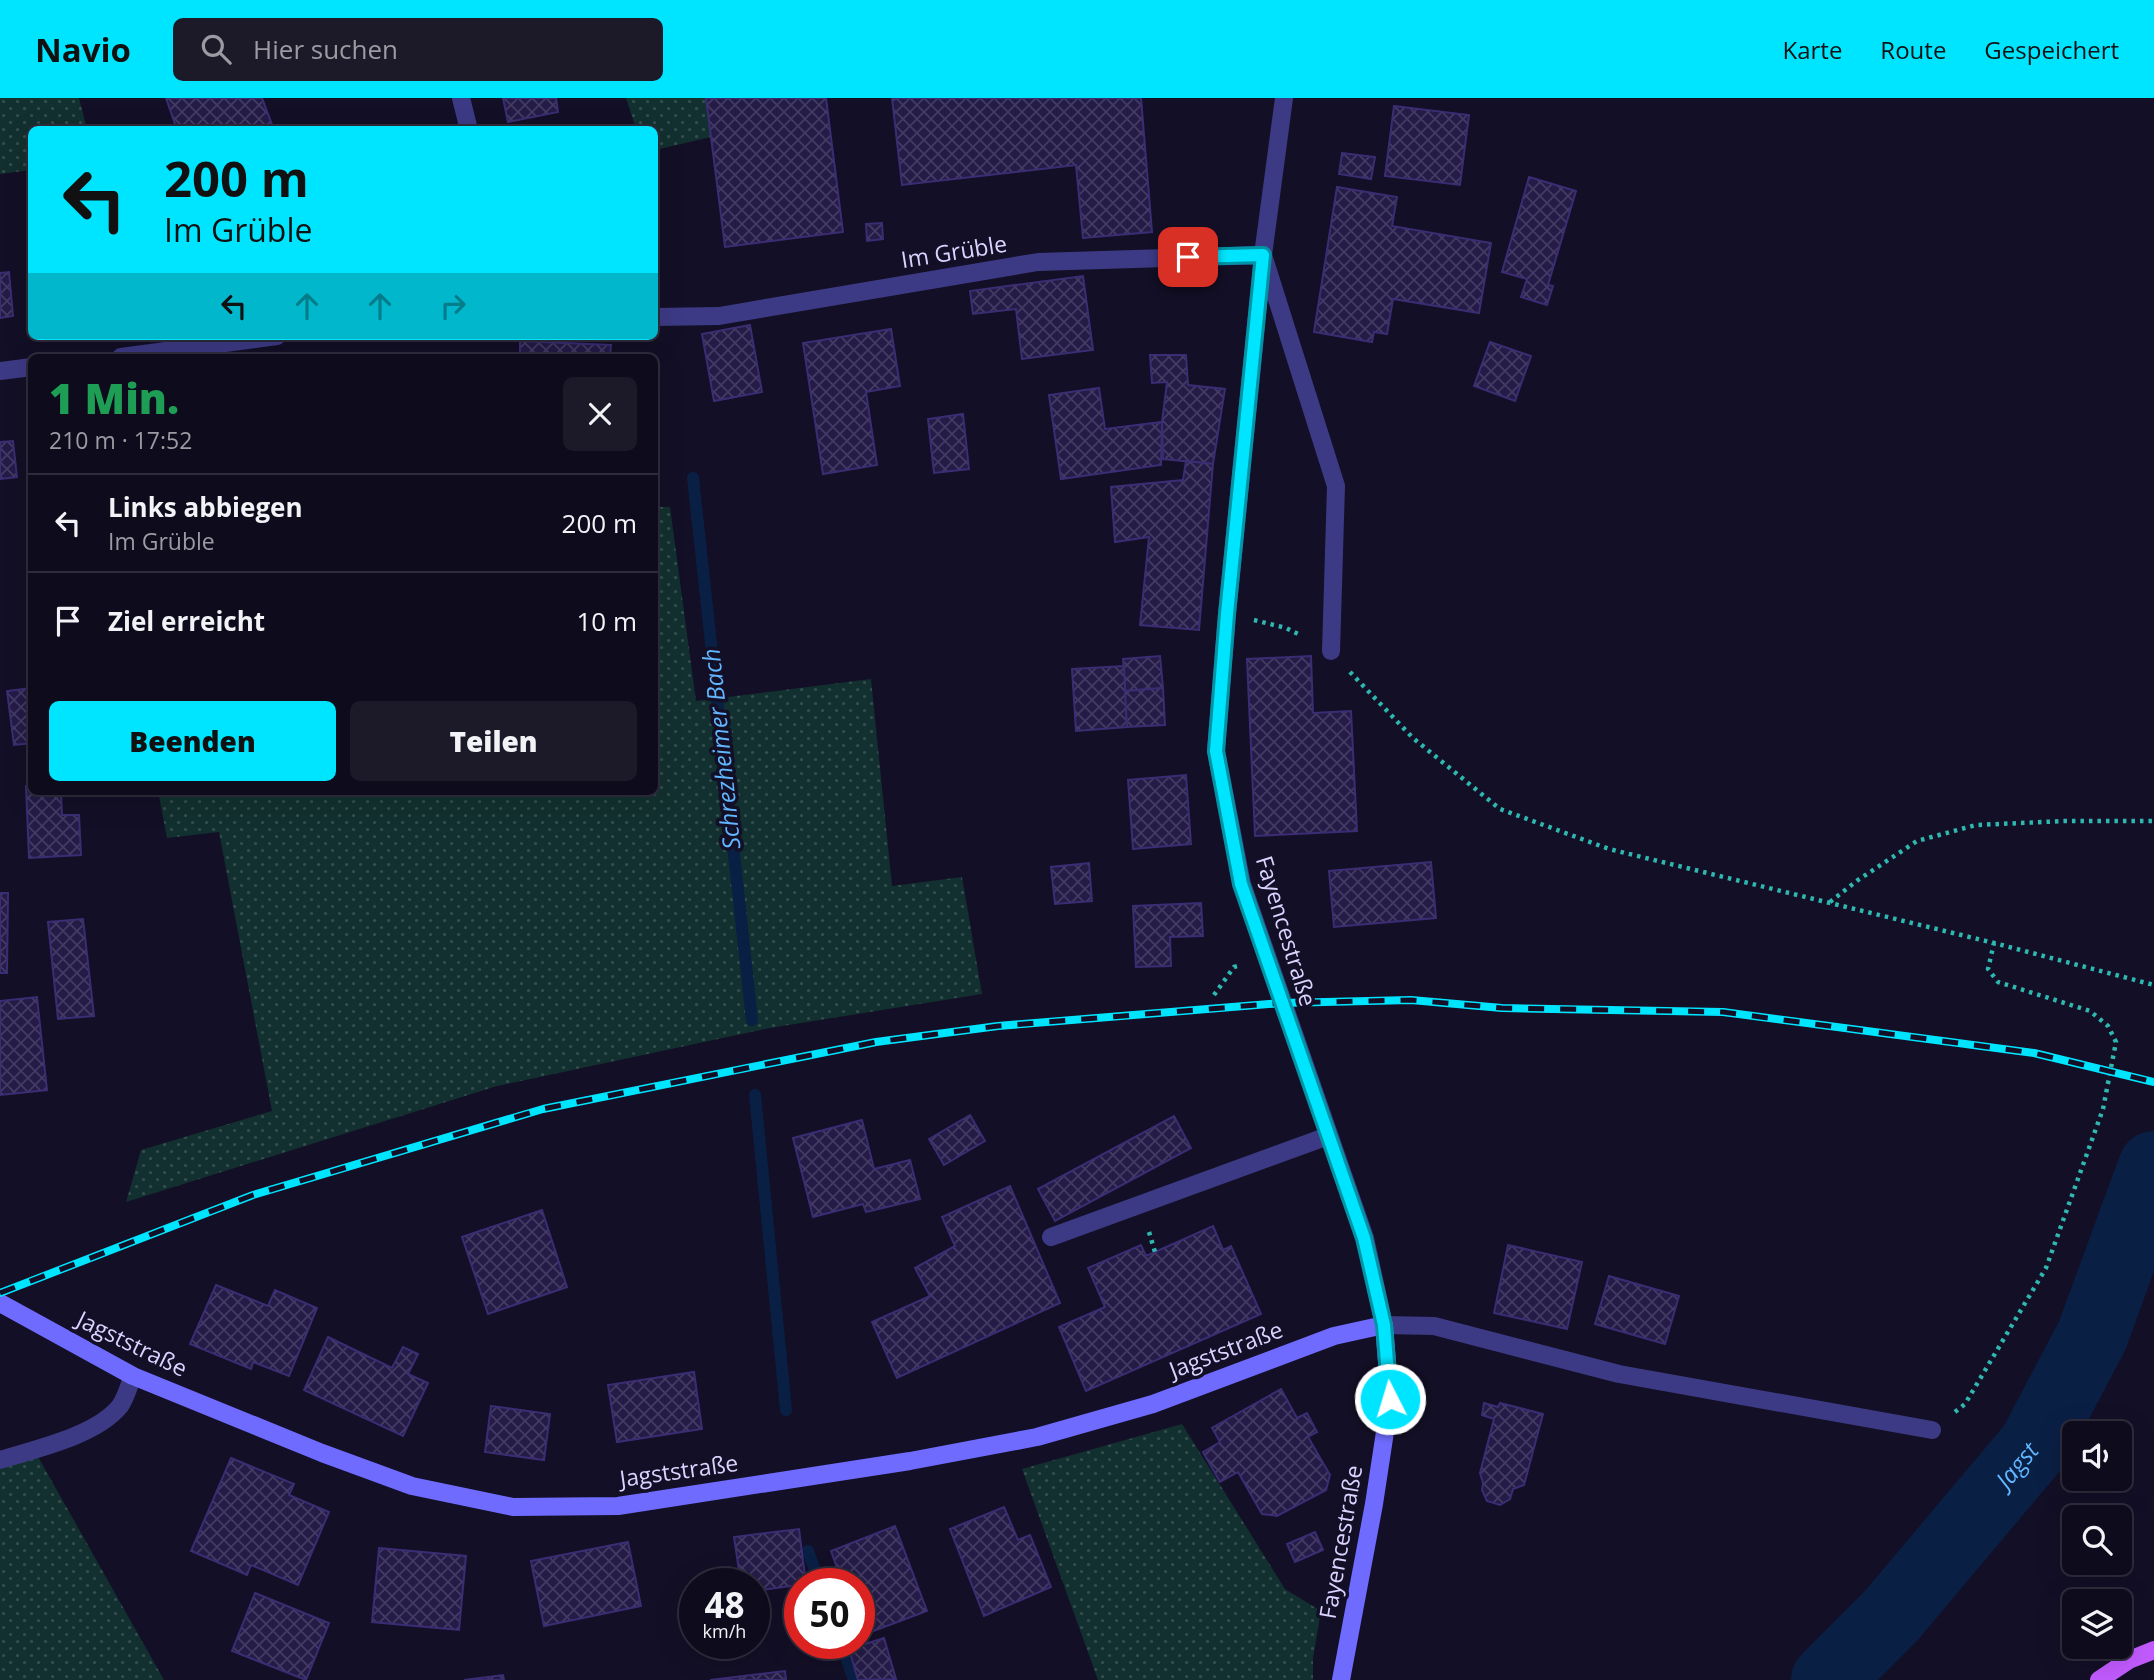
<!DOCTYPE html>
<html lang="de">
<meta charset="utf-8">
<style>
:root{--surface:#0e0b1c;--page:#1c1929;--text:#f1f3f6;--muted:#9b9ba3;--line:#2e2b3b;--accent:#00e5ff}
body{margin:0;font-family:"Open Sans",sans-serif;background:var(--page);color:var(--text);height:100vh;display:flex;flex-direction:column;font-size:26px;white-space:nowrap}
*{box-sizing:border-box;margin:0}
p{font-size:23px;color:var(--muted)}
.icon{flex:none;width:38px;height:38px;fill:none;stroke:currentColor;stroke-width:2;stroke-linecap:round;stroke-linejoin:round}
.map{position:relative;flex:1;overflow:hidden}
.side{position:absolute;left:28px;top:256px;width:630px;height:441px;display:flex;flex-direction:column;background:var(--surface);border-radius:10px;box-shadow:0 7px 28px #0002,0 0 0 2px var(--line)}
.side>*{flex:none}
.top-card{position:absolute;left:28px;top:28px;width:630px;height:214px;border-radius:10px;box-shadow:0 7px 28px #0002,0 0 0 2px var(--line);background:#00e5ff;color:#111;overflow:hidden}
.buttons{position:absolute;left:2062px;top:1323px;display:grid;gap:14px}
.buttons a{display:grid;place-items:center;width:70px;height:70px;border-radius:10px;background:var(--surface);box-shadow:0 7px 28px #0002,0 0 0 2px var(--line);font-size:35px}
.speed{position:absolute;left:679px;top:1470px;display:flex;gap:14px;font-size:35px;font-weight:700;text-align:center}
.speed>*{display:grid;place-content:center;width:91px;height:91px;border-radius:50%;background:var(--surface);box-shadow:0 7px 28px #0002,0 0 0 2px var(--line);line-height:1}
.speed small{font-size:18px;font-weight:400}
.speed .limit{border:10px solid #d22;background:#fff;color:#111}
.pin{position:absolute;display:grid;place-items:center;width:60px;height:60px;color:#fff;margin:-30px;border-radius:14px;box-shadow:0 4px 10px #0006}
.me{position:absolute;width:77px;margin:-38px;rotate:355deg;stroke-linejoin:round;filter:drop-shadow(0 0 5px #0008)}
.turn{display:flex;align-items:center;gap:24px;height:147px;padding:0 21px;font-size:32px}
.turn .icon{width:91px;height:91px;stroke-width:2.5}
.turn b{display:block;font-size:49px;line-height:60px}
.lanes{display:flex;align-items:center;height:66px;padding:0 21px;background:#0003;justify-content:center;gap:35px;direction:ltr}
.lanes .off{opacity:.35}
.round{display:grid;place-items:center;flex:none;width:74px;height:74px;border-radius:10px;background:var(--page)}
.headline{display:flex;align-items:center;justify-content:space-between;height:119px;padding:0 21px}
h1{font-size:42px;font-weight:800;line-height:52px;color:#1e9e55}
.action{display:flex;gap:14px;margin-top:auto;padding:14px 21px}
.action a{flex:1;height:80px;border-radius:10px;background:var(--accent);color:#111;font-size:28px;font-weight:800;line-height:80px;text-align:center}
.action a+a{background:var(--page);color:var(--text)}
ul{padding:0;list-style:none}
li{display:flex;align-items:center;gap:21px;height:98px;padding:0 21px;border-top:2px solid var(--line)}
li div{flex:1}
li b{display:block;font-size:26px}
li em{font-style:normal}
header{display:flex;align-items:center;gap:42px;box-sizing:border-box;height:98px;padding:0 35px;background:var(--accent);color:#111}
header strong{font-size:33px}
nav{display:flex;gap:38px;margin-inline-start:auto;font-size:24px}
.search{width:490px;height:63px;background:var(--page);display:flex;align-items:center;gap:18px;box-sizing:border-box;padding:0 24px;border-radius:10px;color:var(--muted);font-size:26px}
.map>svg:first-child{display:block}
.green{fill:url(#green-dots)}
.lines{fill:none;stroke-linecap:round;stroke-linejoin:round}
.stream{stroke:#0a1f44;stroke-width:12}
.river{stroke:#0a1f44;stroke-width:72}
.building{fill:url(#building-cross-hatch);stroke:#3b2d73;stroke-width:2}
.path{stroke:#2fb8b0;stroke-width:4.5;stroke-dasharray:3.5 5;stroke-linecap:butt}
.service{stroke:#3d3a85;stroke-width:18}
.minor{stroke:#3d3a85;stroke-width:18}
.tertiary{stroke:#3d3a85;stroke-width:18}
.secondary{stroke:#6f6bff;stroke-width:18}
.primary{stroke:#c25bff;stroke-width:18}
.rail-casing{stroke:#00e5ff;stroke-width:8}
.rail{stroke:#130f26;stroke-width:5;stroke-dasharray:16;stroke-linecap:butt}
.route-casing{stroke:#0095a6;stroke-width:18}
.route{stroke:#00e5ff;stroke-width:12}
.labels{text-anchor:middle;stroke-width:7;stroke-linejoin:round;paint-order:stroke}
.street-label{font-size:23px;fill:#d9d4ff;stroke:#130f26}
.water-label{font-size:24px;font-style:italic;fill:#62b6ff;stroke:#130f26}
</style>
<header>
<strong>Navio</strong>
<div class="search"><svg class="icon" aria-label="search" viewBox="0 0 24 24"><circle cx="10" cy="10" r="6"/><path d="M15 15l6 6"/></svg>Hier suchen</div>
<nav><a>Karte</a><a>Route</a><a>Gespeichert</a></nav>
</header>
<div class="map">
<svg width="2154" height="1582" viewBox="0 0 2154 1582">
<defs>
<pattern id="green-dots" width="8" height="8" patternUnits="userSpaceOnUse" patternTransform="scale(1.75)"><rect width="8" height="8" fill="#12302f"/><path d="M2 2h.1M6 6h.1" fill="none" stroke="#344d4e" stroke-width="1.8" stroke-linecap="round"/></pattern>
<pattern id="building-cross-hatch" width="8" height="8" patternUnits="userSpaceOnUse" patternTransform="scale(1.75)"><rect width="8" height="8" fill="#241b47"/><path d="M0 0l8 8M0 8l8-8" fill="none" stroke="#433b63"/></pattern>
</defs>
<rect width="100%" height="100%" fill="#130f26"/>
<g class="green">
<polygon points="0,0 79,0 87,31 32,32 31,72 0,76"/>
<polygon points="626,0 706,0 711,39 655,52 654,32 636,31"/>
<polygon points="655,409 670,409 696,603 871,581 892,788 962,779 982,896 770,930 497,988 126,1104 141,1052 272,1013 219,734 167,740 158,693 654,693"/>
<polygon points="1182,1326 1285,1491 1321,1513 1313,1560 1313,1582 1098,1582 1022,1371"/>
<polygon points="37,1357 164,1582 0,1582 0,1371"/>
</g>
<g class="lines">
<g class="stream">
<polyline points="693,380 752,922"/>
<polyline points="755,997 786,1312"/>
<polyline points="808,1453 820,1486"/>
<polyline points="841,1545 854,1582"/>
</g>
<path class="river" id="s1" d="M1827 1582 1890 1519 2034 1348 2092 1238 2154 1069"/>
</g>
<g class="building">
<polygon points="166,0 262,0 274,32 177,32"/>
<polygon points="503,0 556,0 558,14 508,24"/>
<polygon points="706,0 826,0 843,134 725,149"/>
<polygon points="892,0 1141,0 1152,134 1083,140 1076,67 902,87"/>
<polygon points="1394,8 1469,17 1460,87 1385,78"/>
<polygon points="1342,55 1375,59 1371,81 1339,76"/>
<polygon points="1529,79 1576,93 1548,187 1553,188 1547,207 1521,199 1527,181 1502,174"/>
<polygon points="1337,89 1397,99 1392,128 1491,145 1479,215 1393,201 1387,236 1374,234 1372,244 1314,234"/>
<polygon points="882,125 883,141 867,143 866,126"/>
<polygon points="9,174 13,218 0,220 0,175"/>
<polygon points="1083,178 1093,252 1022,261 1016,211 973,216 970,193"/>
<polygon points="750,227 762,294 714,303 702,236"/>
<polygon points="891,231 900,288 866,294 877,367 823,376 803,245"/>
<polygon points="520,243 611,247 610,259 520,259"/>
<polygon points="1490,244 1531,258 1515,303 1474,288"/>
<polygon points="1150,257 1186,257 1188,287 1225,291 1213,366 1163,361 1162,324 1167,284 1152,285"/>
<polygon points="654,281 659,281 657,321 654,321"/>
<polygon points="1099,290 1105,331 1162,324 1161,367 1061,381 1049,297"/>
<polygon points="963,316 969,371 934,375 928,321"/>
<polygon points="13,343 17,379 0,381 0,344"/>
<polygon points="1186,363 1213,366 1199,532 1140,527 1149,439 1115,444 1111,389 1183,382"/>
<polygon points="1160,558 1163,590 1125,593 1123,561"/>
<polygon points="1311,558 1313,615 1351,613 1357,733 1255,738 1247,561"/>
<polygon points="1124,568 1127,629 1076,633 1072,571"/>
<polygon points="32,590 32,645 14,647 7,593"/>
<polygon points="1163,590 1165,627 1127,629 1125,593"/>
<polygon points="1186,677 1191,746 1133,751 1128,682"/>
<polygon points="26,688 32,688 32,693 61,693 62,717 79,717 81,757 29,760"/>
<polygon points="1431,764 1436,820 1334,829 1329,773"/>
<polygon points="1089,765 1092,803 1055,806 1051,769"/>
<polygon points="0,795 8,795 7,875 0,875"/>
<polygon points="1201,805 1203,838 1170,839 1171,868 1136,869 1133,808"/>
<polygon points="83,821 94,918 58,921 48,824"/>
<polygon points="37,899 47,992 0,997 0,903"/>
<polygon points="970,1017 985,1043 944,1067 929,1041"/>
<polygon points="1174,1018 1191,1050 1055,1123 1038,1091"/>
<polygon points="862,1022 874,1071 910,1062 920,1101 866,1114 863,1106 813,1119 793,1040"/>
<polygon points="1010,1088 1060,1205 897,1280 872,1224 930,1198 915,1170 955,1148 942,1119"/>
<polygon points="542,1112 567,1189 488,1216 462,1139"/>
<polygon points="1213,1128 1223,1152 1231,1148 1261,1216 1086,1293 1059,1229 1105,1209 1088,1170 1141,1147 1146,1158"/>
<polygon points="1508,1147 1582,1164 1567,1231 1494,1215"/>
<polygon points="1609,1178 1679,1198 1665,1246 1595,1226"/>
<polygon points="216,1187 268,1208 275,1192 317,1210 289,1278 253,1264 251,1271 190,1246"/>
<polygon points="328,1239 392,1270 403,1249 418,1256 408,1276 428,1285 403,1338 304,1292"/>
<polygon points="694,1274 702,1331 617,1344 608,1287"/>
<polygon points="1281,1291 1297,1320 1307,1315 1317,1334 1308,1339 1330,1377 1326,1392 1277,1418 1262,1416 1238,1374 1220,1384 1203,1354 1220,1344 1212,1330"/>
<polygon points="1484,1305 1498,1309 1500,1305 1543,1316 1524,1387 1513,1391 1510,1401 1500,1407 1487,1403 1482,1392 1483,1385 1480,1375 1494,1321 1482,1317"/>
<polygon points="491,1308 550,1316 544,1362 485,1354"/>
<polygon points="231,1360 294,1386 289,1397 329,1414 298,1487 251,1467 247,1477 191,1453"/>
<polygon points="1004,1409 1018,1442 1030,1437 1051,1489 984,1518 950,1431"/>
<polygon points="895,1428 927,1513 863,1537 859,1527 859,1486 843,1486 831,1453"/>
<polygon points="799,1431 806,1486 754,1493 754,1486 741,1486 734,1439"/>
<polygon points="1315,1434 1323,1452 1295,1464 1287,1446"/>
<polygon points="628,1444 641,1508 544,1528 531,1463"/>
<polygon points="379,1450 466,1458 459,1532 372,1524"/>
<polygon points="255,1495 329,1525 306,1582 232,1553"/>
<polygon points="884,1540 896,1581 858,1582 849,1551"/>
<polygon points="785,1573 786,1582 710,1582"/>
<polygon points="503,1577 504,1582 464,1582"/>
</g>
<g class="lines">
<g class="path">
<polyline points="1254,522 1286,530 1302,538"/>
<polyline points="1350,574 1413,640 1500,711 1609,751 1994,845 2154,887"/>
<polyline points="1830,804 1858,782 1917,743 1976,727 2066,723 2154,723"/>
<polyline points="1214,897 1234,869 1241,867"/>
<polyline points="1149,1134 1155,1154"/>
<polyline points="1955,1314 1965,1306 2046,1170 2103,1011 2116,944 2108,928 2090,913 1998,884 1988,871 1994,845"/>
</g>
<g class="service">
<polyline points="1263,157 1336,388 1331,553"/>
<polyline points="1051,1139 1328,1038"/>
<polyline points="1384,1227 1434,1228 1619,1276 1932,1332"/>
<path d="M0 1362C35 1351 96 1338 120 1308 126 1300 129 1287 133 1278"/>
</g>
<g class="minor">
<polyline points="461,0 469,32"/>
<polyline points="654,219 719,218 1038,164 1263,157"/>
<polyline points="121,259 277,238"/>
<polyline points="0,273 32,269"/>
</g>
<polyline class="tertiary" points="1284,0 1263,157 1227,516 1216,653 1242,786 1365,1140 1384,1227"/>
<polyline class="secondary" points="0,1205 133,1278 322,1355 412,1388 513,1409 618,1408 910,1363 1037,1339 1153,1306 1334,1238 1384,1227 1390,1301 1374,1406 1341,1582"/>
<polyline class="primary" points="2099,1582 2129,1562 2154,1552"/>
<defs>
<polyline id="rail" points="0,1195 253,1097 543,1011 876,944 998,928 1282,905 1411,902 1502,910 1723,914 2034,955 2154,984"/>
</defs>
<use href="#rail" class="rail-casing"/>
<use href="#rail" class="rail"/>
</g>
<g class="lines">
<defs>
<polyline id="route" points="1188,159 1263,157 1227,516 1216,653 1241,786 1364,1140 1384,1227 1390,1301"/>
</defs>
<use href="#route" class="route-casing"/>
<use href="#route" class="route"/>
</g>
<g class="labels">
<g class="street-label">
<text transform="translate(954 154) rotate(-9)" y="8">Im Grüble</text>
<text transform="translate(1286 833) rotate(73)" y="8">Fayencestraße</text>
<text transform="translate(132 1246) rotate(26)" y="8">Jagststraße</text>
<text transform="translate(1226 1252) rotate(-21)" y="8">Jagststraße</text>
<text transform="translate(679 1373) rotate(-8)" y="8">Jagststraße</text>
<text transform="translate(1341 1444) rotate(-80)" y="8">Fayencestraße</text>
</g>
<g class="water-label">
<text transform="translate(722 651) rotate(-96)" y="8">Schrezheimer Bach</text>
<text dy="8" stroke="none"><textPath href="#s1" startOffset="287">Jagst</textPath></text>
</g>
</g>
</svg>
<div class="buttons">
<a><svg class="icon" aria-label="sound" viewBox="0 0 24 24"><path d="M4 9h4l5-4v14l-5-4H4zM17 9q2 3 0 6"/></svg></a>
<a><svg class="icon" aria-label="search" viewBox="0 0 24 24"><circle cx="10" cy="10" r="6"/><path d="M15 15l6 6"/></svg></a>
<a><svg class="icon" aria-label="layers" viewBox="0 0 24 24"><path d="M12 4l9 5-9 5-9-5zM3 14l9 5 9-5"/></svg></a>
</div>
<div class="speed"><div>48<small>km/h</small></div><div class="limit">50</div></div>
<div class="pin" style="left:1188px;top:159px;background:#d93025"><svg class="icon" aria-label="arrive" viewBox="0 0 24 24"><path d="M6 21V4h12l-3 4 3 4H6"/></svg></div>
<svg class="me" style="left:1390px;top:1301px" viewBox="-20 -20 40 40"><circle r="17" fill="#00e5ff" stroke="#fff" stroke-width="3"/><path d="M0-11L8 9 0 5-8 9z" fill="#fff"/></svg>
<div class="top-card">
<div class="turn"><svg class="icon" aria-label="left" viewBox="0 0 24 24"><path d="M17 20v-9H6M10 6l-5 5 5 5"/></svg><div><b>200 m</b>Im Grüble</div></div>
<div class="lanes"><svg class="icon" aria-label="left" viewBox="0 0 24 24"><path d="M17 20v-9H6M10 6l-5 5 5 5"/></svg><svg class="icon off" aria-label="ahead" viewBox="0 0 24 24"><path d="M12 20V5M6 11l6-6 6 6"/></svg><svg class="icon off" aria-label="ahead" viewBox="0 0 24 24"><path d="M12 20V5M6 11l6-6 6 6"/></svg><svg class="icon off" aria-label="right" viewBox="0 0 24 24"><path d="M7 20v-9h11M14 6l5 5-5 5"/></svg></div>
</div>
<section class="side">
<div class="headline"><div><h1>1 Min.</h1><p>210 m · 17:52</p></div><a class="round"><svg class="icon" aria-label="close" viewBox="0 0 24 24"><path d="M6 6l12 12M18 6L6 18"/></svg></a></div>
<ul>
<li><svg class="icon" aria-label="left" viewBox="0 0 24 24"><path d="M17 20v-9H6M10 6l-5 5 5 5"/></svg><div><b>Links abbiegen</b><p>Im Grüble</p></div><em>200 m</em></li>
<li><svg class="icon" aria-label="arrive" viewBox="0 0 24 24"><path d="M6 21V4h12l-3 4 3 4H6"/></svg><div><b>Ziel erreicht</b></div><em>10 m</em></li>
</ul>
<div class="action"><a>Beenden</a><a>Teilen</a></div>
</section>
</div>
